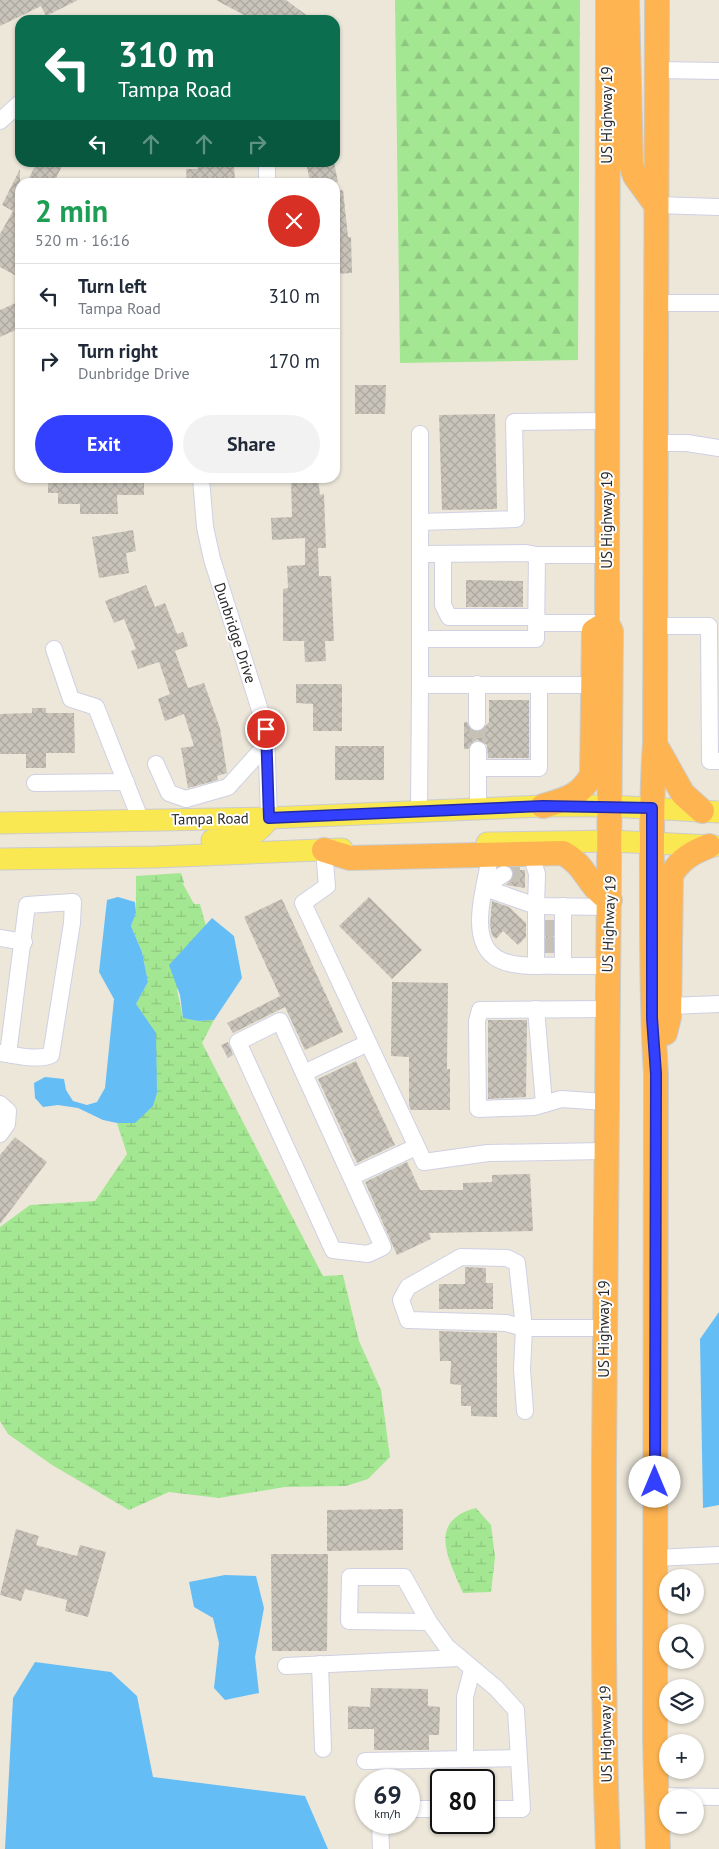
<!DOCTYPE html>
<meta charset="utf-8">
<style>
:root{--surface:#fff;--page:#f2f2f3;--text:#1f2937;--muted:#747a83;--line:#e0e1e3;--accent:#3440ff}
body{margin:0;font-family:"PT Sans",sans-serif;background:var(--page);color:var(--text);height:100vh;display:flex;flex-direction:column;font-size:19px;white-space:nowrap}
*{box-sizing:border-box;margin:0}
p{font-size:16px;color:var(--muted)}
.icon{flex:none;width:28px;height:28px;fill:none;stroke:currentColor;stroke-width:2;stroke-linecap:round;stroke-linejoin:round}
.map{position:relative;flex:1;overflow:hidden}
.panel{position:absolute;left:15px;top:178px;width:325px;height:305px;display:flex;flex-direction:column;background:var(--surface);border-radius:15px;box-shadow:0 1px 4px #0004}
.panel>*{flex:none}
.top-card{position:absolute;left:15px;top:15px;width:325px;height:152px;border-radius:15px;box-shadow:0 1px 4px #0004;background:#0b6e4f;color:#fff;overflow:hidden}
.controls{position:absolute;left:659px;top:1569px;display:grid;gap:10px}
.controls a{display:grid;place-items:center;width:45px;height:45px;border-radius:50%;background:var(--surface);box-shadow:0 1px 4px #0004;font-size:25px}
.speed{position:absolute;left:355px;top:1769px;display:flex;gap:10px;font-size:25px;font-weight:700;text-align:center}
.speed>*{display:grid;place-content:center;width:65px;height:65px;border-radius:50%;background:var(--surface);box-shadow:0 1px 4px #0004;line-height:1}
.speed small{font-size:12px;font-weight:400}
.speed .limit{border:2px solid #111;border-radius:8px;background:#fff;color:#111}
.pin{position:absolute;display:grid;place-items:center;width:42px;height:42px;color:#fff;margin:-21px;border:2px solid #fff;border-radius:50%;box-shadow:0 1px 5px #0007}
.me{position:absolute;width:55px;margin:-28px;rotate:0deg;stroke-linejoin:round;filter:drop-shadow(0 0 4px #0008)}
.turn{display:flex;align-items:center;gap:18px;height:105px;padding:0 20px;font-size:22px}
.turn .icon{width:65px;height:65px;stroke-width:2.5}
.turn b{display:block;font-size:35px;line-height:42px}
.lanes{display:flex;align-items:center;height:48px;padding:0 20px;background:#0003;justify-content:center;gap:25px;direction:ltr}
.lanes .off{opacity:.35}
.round{display:grid;place-items:center;flex:none;width:52px;height:52px;border-radius:26px;background:var(--page)}
.overview{display:flex;align-items:center;justify-content:space-between;height:85px;padding:0 20px}
h1{font-size:30px;font-weight:700;line-height:38px;color:#1e9e55}
.cta{display:flex;gap:10px;margin-top:auto;padding:10px 20px}
.cta a{flex:1;height:58px;border-radius:30px;background:var(--accent);color:#fff;font-size:20px;font-weight:700;line-height:58px;text-align:center}
.cta a+a{background:var(--page);color:var(--text)}
ul{padding:0;list-style:none}
li{display:flex;align-items:center;gap:15px;height:65px;padding:0 20px;border-top:1px solid var(--line)}
li div{flex:1}
li b{display:block;font-size:19px}
li em{font-style:normal}
.map>svg:first-child{display:block}
.forest{fill:url(#forest-firs)}
.wetland{fill:url(#wetland-marsh)}
.water{fill:#65bdf6}
.building{fill:url(#building-cross-hatch)}
.lines{fill:none;stroke-linecap:round;stroke-linejoin:round}
.minor-tunnel{stroke:#c6c1b7;stroke-width:16;stroke-dasharray:16 8;stroke-linecap:butt}
.minor-casing{stroke:#cfd0e3;stroke-width:18}
.major-casing{stroke:#ccc;stroke-width:23}
.highway-casing{stroke:#ccc;stroke-width:26}
.minor{stroke:#fff;stroke-width:16}
.major{stroke:#f9e852;stroke-width:21}
.highway{stroke:#ffb452;stroke-width:24}
.route-casing{stroke:#222aa6;stroke-width:12}
.route{stroke:#3440ff;stroke-width:9}
.labels{text-anchor:middle;stroke-width:4;stroke-linejoin:round;paint-order:stroke}
.street-label{font-size:15px;fill:#292929;stroke:#fff}
</style>
<div class="map">
<svg width="719" height="1849" viewBox="0 0 719 1849">
<defs>
<pattern id="forest-firs" width="22" height="20" patternUnits="userSpaceOnUse" patternTransform="scale(1.25)"><rect width="22" height="20" fill="#a4e792"/><path d="M5 1l3.5 6h-7zM16 11l3.5 6h-7z" fill="#8dc67e"/></pattern>
<pattern id="wetland-marsh" width="20" height="14" patternUnits="userSpaceOnUse" patternTransform="scale(1.25)"><rect width="20" height="14" fill="#a4e792"/><path d="M1 5h8M5 5V1M11 12h8M15 12V8" fill="none" stroke="#8dc67e"/></pattern>
<pattern id="building-cross-hatch" width="8" height="8" patternUnits="userSpaceOnUse" patternTransform="scale(1.25)"><rect width="8" height="8" fill="#c8c4ba"/><path d="M0 0l8 8M0 8l8-8" fill="none" stroke="#aca8a0"/></pattern>
</defs>
<rect width="100%" height="100%" fill="#ede7da"/>
<polygon class="forest" points="395,0 580,0 578,360 400,363"/>
<g class="wetland">
<polygon points="181,873 184,882 183,884 194,904 200,904 206,926 194,940 177,990 183,1017 198,1021 214,1020 202,1043 323,1276 343,1275 359,1341 381,1390 390,1457 368,1479 346,1486 285,1487 219,1498 169,1492 129,1510 52,1465 8,1434 0,1421 0,1227 30,1205 95,1201 127,1154 117,1123 135,1123 144,1016 136,1004 148,982 142,952 131,926 136,913 136,876"/>
<path d="M476 1508 491 1525 495 1557 491 1592 463 1593C449 1560 426 1521 476 1508Z"/>
</g>
<g class="water">
<polygon points="118,897 135,902 136,913 131,926 142,952 148,982 136,1004 156,1033 157,1093 153,1106 135,1123 117,1123 103,1120 78,1108 58,1105 43,1107 35,1098 34,1083 45,1077 64,1079 66,1090 73,1101 87,1105 97,1102 105,1088 114,999 99,972 107,900"/>
<polygon points="212,918 234,936 242,978 214,1020 198,1021 183,1018 180,995 169,965"/>
<polygon points="719,1312 719,1505 703,1508 700,1339"/>
<polygon points="225,1575 256,1576 264,1608 255,1657 259,1693 225,1700 214,1688 219,1643 213,1618 194,1607 189,1582"/>
<polygon points="35,1662 111,1672 137,1696 153,1777 305,1796 328,1849 5,1849 13,1698"/>
</g>
<g class="building">
<polygon points="0,0 78,0 46,16 41,6 0,26"/>
<polygon points="216,0 286,0 313,20 253,20"/>
<polygon points="37,162 64,162 54,182 27,182"/>
<polygon points="197,162 221,162 222,167 234,166 235,182 187,182 186,169 198,169"/>
<polygon points="306,162 334,162 338,182 310,182"/>
<polygon points="20,169 20,242 15,251 20,255 20,278 0,267 0,234 13,211 2,205"/>
<polygon points="343,190 348,237 351,237 352,273 335,274 335,191"/>
<polygon points="20,301 20,328 0,337 0,310"/>
<polygon points="355,385 386,385 385,414 355,414"/>
<polygon points="495,414 497,509 442,510 439,415"/>
<polygon points="48,478 67,478 67,483 90,482 90,478 144,478 144,495 117,495 118,514 80,514 80,504 58,504 58,493 48,493"/>
<polygon points="291,478 318,478 320,495 324,494 326,548 318,548 319,576 331,576 334,641 325,641 326,661 305,662 304,641 283,641 283,589 288,588 287,566 305,565 305,538 272,540 271,518 292,517"/>
<polygon points="133,530 136,551 126,553 129,573 99,578 92,537"/>
<polygon points="466,580 523,581 523,607 466,607"/>
<polygon points="146,585 155,607 165,603 177,634 183,632 188,646 175,651 188,688 204,683 220,728 227,773 217,776 218,780 188,788 181,748 194,746 184,714 165,721 158,699 170,694 159,662 138,669 131,651 136,649 124,619 114,623 105,601"/>
<polygon points="296,684 342,684 342,731 313,731 313,704 296,703"/>
<polygon points="489,700 529,700 529,758 488,758 487,745 478,740 473,742 468,749 464,749 464,722 467,722 472,731 482,730 489,722"/>
<polygon points="32,708 46,708 46,713 74,713 75,753 46,753 46,768 26,768 26,754 0,754 0,714 32,713"/>
<rect x="335" y="746" width="49" height="34"/>
<polygon points="513,870 525,870 525,888 506,885 513,878"/>
<polygon points="369,897 422,950 392,979 339,926"/>
<polygon points="282,899 343,1032 305,1050 285,1007 233,1033 227,1023 280,996 244,917"/>
<polygon points="492,901 509,907 526,923 526,937 518,945 503,931 496,939 492,935 490,925"/>
<rect x="546" y="926" width="7" height="21"/>
<polygon points="392,982 448,983 447,1069 450,1069 450,1110 411,1110 409,1106 409,1057 391,1056"/>
<polygon points="488,1020 527,1020 526,1097 488,1099"/>
<polygon points="228,1042 233,1055 228,1058 221,1045"/>
<polygon points="356,1061 395,1145 357,1163 318,1079"/>
<polygon points="15,1137 47,1162 0,1224 0,1155"/>
<polygon points="407,1162 420,1190 463,1190 463,1183 492,1182 492,1175 530,1174 533,1231 429,1233 431,1239 397,1255 365,1182"/>
<polygon points="465,1267 486,1268 486,1283 493,1283 493,1309 439,1309 439,1284 465,1284"/>
<polygon points="439,1331 497,1333 497,1417 471,1416 471,1406 461,1406 461,1385 450,1384 451,1361 440,1361"/>
<polygon points="403,1509 403,1550 327,1551 327,1510"/>
<polygon points="16,1529 39,1536 36,1545 77,1556 80,1545 106,1552 88,1617 65,1611 67,1600 25,1589 21,1601 0,1595"/>
<polygon points="271,1554 328,1554 327,1651 272,1651"/>
<polygon points="371,1688 428,1689 428,1706 440,1707 439,1735 429,1735 429,1750 374,1750 374,1729 348,1729 348,1706 370,1707"/>
</g>
<g class="lines">
<g class="minor-tunnel">
<polyline points="477,722 478,750"/>
<polyline points="504,874 525,874"/>
<polyline points="541,928 558,928"/>
<polyline points="541,945 558,945"/>
</g>
<defs>
<g id="minor">
<polyline points="657,70 719,71"/>
<polyline points="0,121 20,103"/>
<polyline points="267,182 267,162"/>
<polyline points="656,205 719,207"/>
<polyline points="657,303 719,303"/>
<polyline points="420,434 420,685 594,685"/>
<polyline points="657,443 687,443 719,448"/>
<polyline points="201,478 205,527 212,559 266,729 269,818"/>
<polyline points="420,522 516,519 514,422 606,421"/>
<polyline points="421,554 526,553 537,555 607,555"/>
<polyline points="443,554 443,605 449,617 537,617"/>
<polyline points="537,623 607,623"/>
<polyline points="656,626 709,626 710,761 719,761"/>
<polyline points="420,639 536,639 537,555"/>
<polyline points="54,649 71,699 96,707 141,821"/>
<polyline points="477,684 477,722"/>
<polyline points="156,764 169,793 186,799 228,787 266,745"/>
<polyline points="478,768 478,750"/>
<polyline points="35,783 126,782"/>
<polyline points="478,808 478,768 539,768 539,685"/>
<polyline points="419,813 420,685"/>
<polyline points="324,850 327,886 303,903 424,1162 488,1153 605,1151"/>
<path d="M488 854 489 862C483 899 461 960 520 965 534 967 549 965 563 966"/>
<polyline points="531,854 537,874 536,906 610,907"/>
<polyline points="486,879 496,879 504,874"/>
<polyline points="485,888 536,906 536,965"/>
<polyline points="563,906 563,966 607,966"/>
<polyline points="0,938 24,942"/>
<polyline points="669,1006 719,1004"/>
<polyline points="536,1009 544,1104"/>
<path d="M0 1053C16 1055 36 1061 51 1055L72 923 73 902 27 905 8 1054"/>
<polyline points="304,1073 368,1043"/>
<polyline points="605,1102 561,1099 534,1107 478,1109 477,1021 480,1010 607,1009"/>
<polyline points="0,1104 8,1111 7,1124 0,1134"/>
<polyline points="351,1177 280,1021 238,1042 333,1250 368,1254 383,1247 351,1177 416,1147"/>
<polyline points="525,1411 522,1369 524,1328 506,1323 408,1320 401,1300 408,1287 461,1257 507,1258 517,1263 524,1328 604,1328"/>
<polyline points="655,1558 719,1555"/>
<polyline points="429,1622 349,1621 350,1577 404,1577 429,1622 447,1647 496,1688 516,1710 522,1809 484,1809"/>
<polyline points="320,1664 323,1749"/>
<polyline points="286,1666 460,1658"/>
<polyline points="465,1758 465,1697 472,1670"/>
<polyline points="365,1761 517,1758"/>
<polyline points="657,1796 719,1797"/>
<polyline points="409,1809 441,1809"/>
<polyline points="380,1822 381,1849"/>
</g>
<g id="major">
<polyline points="0,823 269,818 543,806 610,806 719,812"/>
<path d="M212 840C236 839 255 841 269 818"/>
<polyline points="487,843 611,841 714,846"/>
<polyline points="0,859 156,857 342,849"/>
</g>
<g id="highway">
<path d="M608 0 607 623 611 631C610 909 604 1186 604 1463 604 1592 603 1721 608 1849"/>
<polyline points="627,0 631,165 635,176 656,205"/>
<path d="M657 0 655 744C651 795 652 847 652 899 652 958 652 1015 656 1074L655 1740 658 1849"/>
<polyline points="655,744 683,794 702,811"/>
<path d="M543 806C566 799 579 797 592 775L594 631 607 623"/>
<path d="M324 850 350 858 563 853C587 866 587 886 610 900"/>
<path d="M665 1033 669 1017 671 875C681 859 691 853 709 846"/>
</g>
</defs>
<use href="#minor" class="minor-casing"/>
<use href="#major" class="major-casing"/>
<use href="#highway" class="highway-casing"/>
<use href="#minor" class="minor"/>
<use href="#major" class="major"/>
<use href="#highway" class="highway"/>
</g>
<g class="lines">
<defs>
<polyline id="route" points="266,729 269,818 543,806 652,808 652,1018 656,1074 655,1482"/>
</defs>
<use href="#route" class="route-casing"/>
<use href="#route" class="route"/>
</g>
<g class="labels">
<g class="street-label">
<text transform="translate(607 115) rotate(-90)" y="5">US Highway 19</text>
<text transform="translate(607 520) rotate(-90)" y="5">US Highway 19</text>
<text transform="translate(235 633) rotate(72)" y="5">Dunbridge Drive</text>
<text transform="translate(210 819) rotate(-1)" y="5">Tampa Road</text>
<text transform="translate(609 924) rotate(-88)" y="5">US Highway 19</text>
<text transform="translate(604 1329) rotate(-90)" y="5">US Highway 19</text>
<text transform="translate(606 1734) rotate(-91)" y="5">US Highway 19</text>
</g>
</g>
</svg>
<div class="controls">
<a><svg class="icon" aria-label="sound" viewBox="0 0 24 24"><path d="M4 9h4l5-4v14l-5-4H4zM17 9q2 3 0 6"/></svg></a>
<a><svg class="icon" aria-label="search" viewBox="0 0 24 24"><circle cx="10" cy="10" r="6"/><path d="M15 15l6 6"/></svg></a>
<a><svg class="icon" aria-label="layers" viewBox="0 0 24 24"><path d="M12 4l9 5-9 5-9-5zM3 14l9 5 9-5"/></svg></a>
<a>+</a>
<a>−</a>
</div>
<div class="speed"><div>69<small>km/h</small></div><div class="limit">80</div></div>
<div class="pin" style="left:266px;top:729px;background:#d93025"><svg class="icon" aria-label="arrive" viewBox="0 0 24 24"><path d="M6 21V4h12l-3 4 3 4H6"/></svg></div>
<svg class="me" style="left:655px;top:1482px" viewBox="-20 -20 40 40"><circle r="19" fill="#fff"/><path d="M0-13L10 11 0 6-10 11z" fill="#3440ff"/></svg>
<div class="top-card">
<div class="turn"><svg class="icon" aria-label="left" viewBox="0 0 24 24"><path d="M17 20v-9H6M10 6l-5 5 5 5"/></svg><div><b>310 m</b>Tampa Road</div></div>
<div class="lanes"><svg class="icon" aria-label="left" viewBox="0 0 24 24"><path d="M17 20v-9H6M10 6l-5 5 5 5"/></svg><svg class="icon off" aria-label="ahead" viewBox="0 0 24 24"><path d="M12 20V5M6 11l6-6 6 6"/></svg><svg class="icon off" aria-label="ahead" viewBox="0 0 24 24"><path d="M12 20V5M6 11l6-6 6 6"/></svg><svg class="icon off" aria-label="right" viewBox="0 0 24 24"><path d="M7 20v-9h11M14 6l5 5-5 5"/></svg></div>
</div>
<section class="panel">
<div class="overview"><div><h1>2 min</h1><p>520 m · 16:16</p></div><a class="round" style="background:#d93025;color:#fff"><svg class="icon" aria-label="close" viewBox="0 0 24 24"><path d="M6 6l12 12M18 6L6 18"/></svg></a></div>
<ul>
<li><svg class="icon" aria-label="left" viewBox="0 0 24 24"><path d="M17 20v-9H6M10 6l-5 5 5 5"/></svg><div><b>Turn left</b><p>Tampa Road</p></div><em>310 m</em></li>
<li><svg class="icon" aria-label="right" viewBox="0 0 24 24"><path d="M7 20v-9h11M14 6l5 5-5 5"/></svg><div><b>Turn right</b><p>Dunbridge Drive</p></div><em>170 m</em></li>
</ul>
<div class="cta"><a>Exit</a><a>Share</a></div>
</section>
</div>
